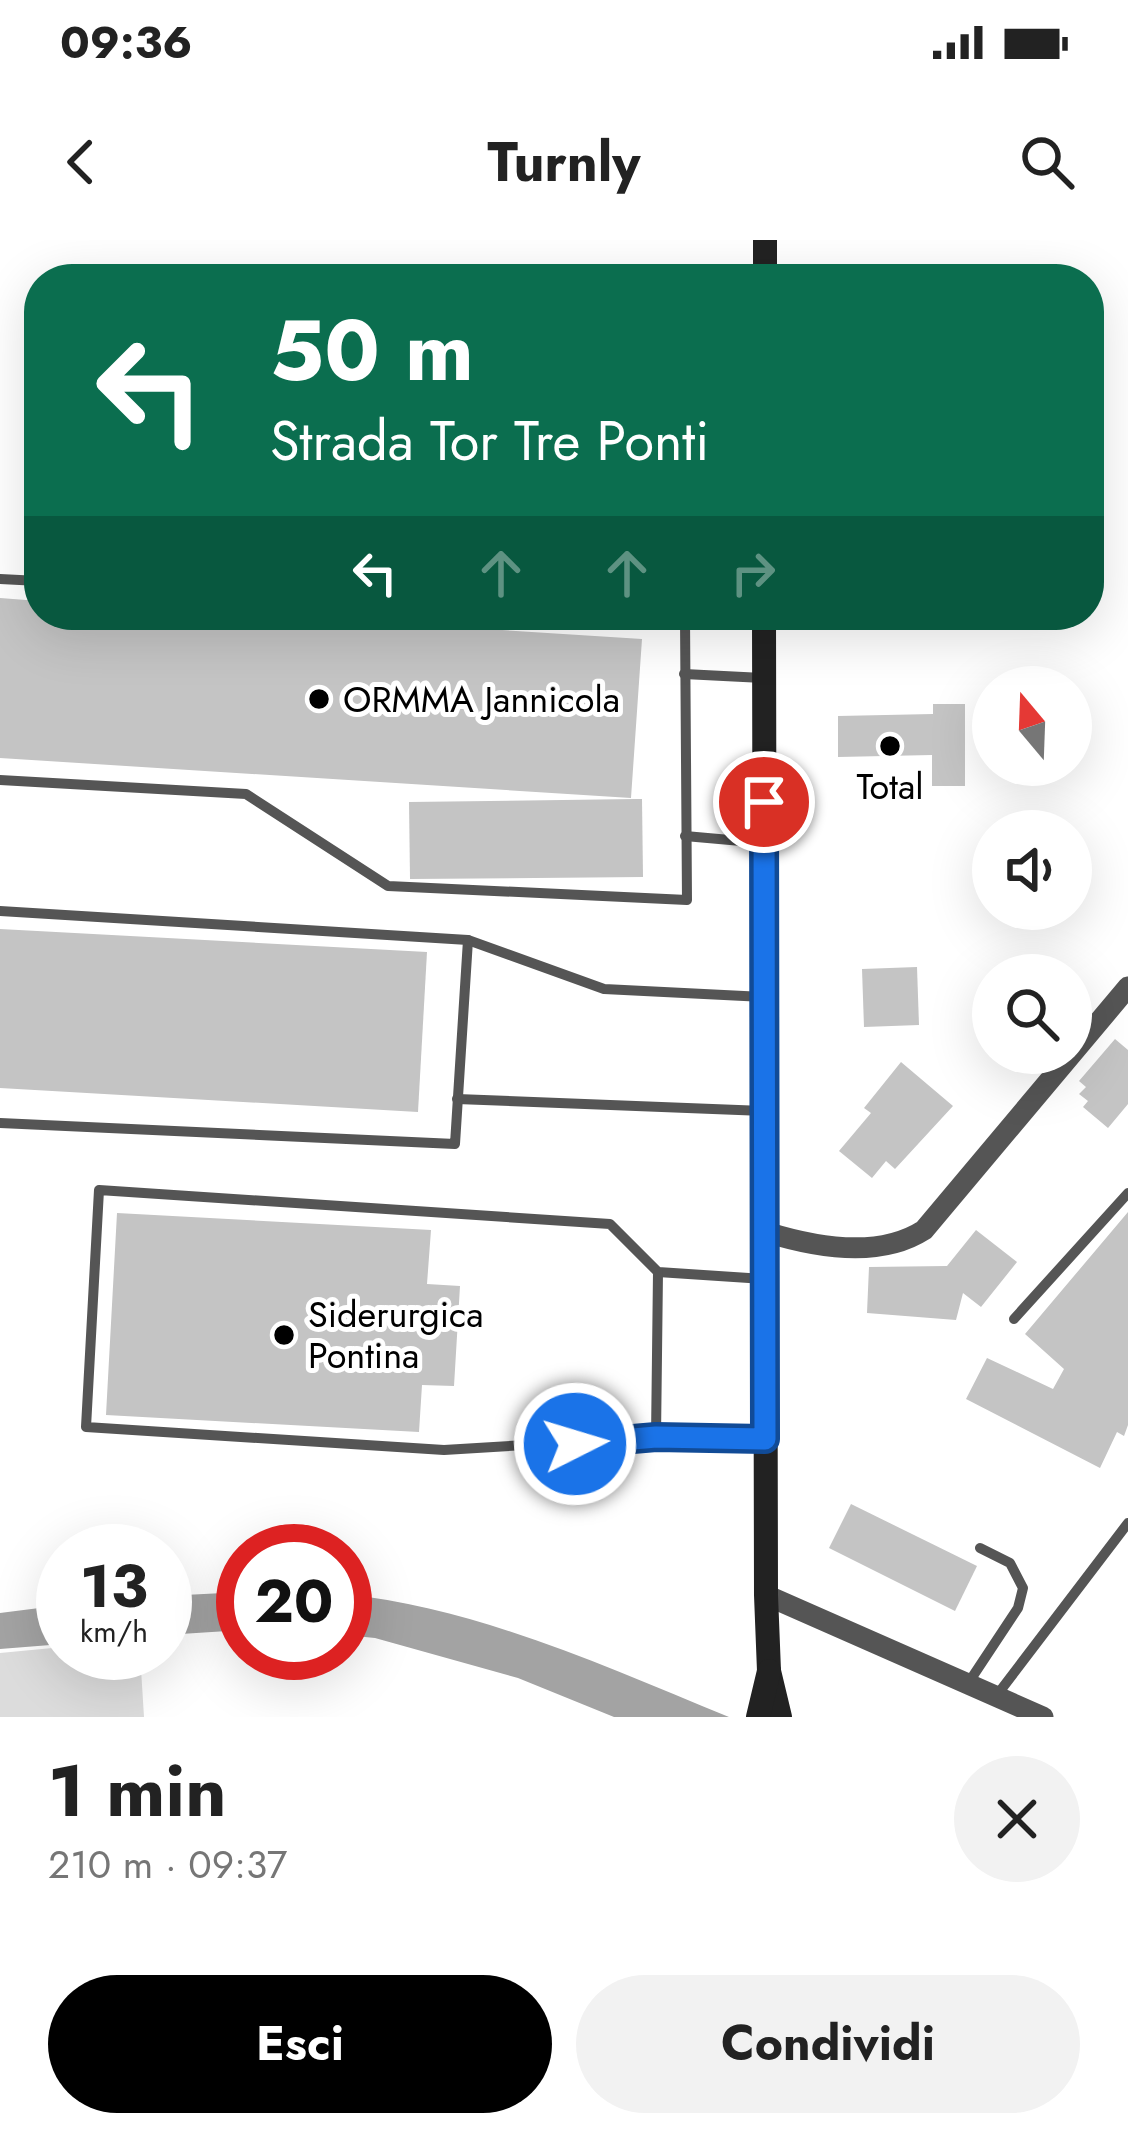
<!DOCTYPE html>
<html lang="it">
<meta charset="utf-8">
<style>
:root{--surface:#fff;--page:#f2f2f2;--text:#222;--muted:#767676;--accent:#000}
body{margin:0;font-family:Jost,sans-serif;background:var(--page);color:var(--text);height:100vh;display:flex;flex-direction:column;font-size:45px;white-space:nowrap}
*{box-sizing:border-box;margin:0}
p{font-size:39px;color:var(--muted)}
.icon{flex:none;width:66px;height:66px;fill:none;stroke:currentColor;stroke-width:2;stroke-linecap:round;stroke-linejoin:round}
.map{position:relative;height:1477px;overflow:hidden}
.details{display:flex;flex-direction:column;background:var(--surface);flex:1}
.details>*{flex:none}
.top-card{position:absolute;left:24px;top:24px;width:1080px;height:366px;border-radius:48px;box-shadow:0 12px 48px #0002;background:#0b6e4f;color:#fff;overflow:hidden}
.needle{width:78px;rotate:341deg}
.buttons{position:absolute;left:972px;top:426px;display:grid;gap:24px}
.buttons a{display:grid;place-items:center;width:120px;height:120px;border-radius:50%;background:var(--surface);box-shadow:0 12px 48px #0002;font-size:60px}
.speed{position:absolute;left:36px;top:1284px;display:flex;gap:24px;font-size:60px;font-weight:700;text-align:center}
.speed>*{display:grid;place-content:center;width:156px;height:156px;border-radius:50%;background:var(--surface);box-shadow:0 12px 48px #0002;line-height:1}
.speed small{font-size:30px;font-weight:400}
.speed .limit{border:18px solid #d22;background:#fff;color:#111}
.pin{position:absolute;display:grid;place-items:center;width:102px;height:102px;color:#fff;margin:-51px;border:6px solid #fff;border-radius:50%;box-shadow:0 3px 12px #0007}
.me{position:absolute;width:132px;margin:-66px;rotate:85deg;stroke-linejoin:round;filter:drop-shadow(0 0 9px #0008)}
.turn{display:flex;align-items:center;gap:42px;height:252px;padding:0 48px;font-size:54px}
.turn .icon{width:156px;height:156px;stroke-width:2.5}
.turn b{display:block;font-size:84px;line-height:102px}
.lanes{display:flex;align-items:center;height:114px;padding:0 48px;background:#0003;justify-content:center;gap:60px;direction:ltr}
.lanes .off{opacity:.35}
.round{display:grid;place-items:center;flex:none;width:126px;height:126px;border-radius:63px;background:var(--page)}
.summary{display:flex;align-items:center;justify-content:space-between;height:204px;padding:0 48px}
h1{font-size:72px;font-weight:700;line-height:90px}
.cta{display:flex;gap:24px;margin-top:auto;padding:24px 48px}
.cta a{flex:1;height:138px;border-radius:72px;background:var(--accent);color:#fff;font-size:48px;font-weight:700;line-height:138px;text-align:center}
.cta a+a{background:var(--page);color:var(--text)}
.status{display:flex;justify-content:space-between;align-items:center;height:84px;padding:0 60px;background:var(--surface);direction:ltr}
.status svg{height:33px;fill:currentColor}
header{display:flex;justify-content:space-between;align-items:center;height:156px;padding:0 48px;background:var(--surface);font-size:54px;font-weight:700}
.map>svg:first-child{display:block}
.green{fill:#dcdcdc}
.water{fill:#a3a3a3}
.building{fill:#c4c4c4}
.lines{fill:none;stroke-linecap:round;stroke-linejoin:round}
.lane{stroke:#555;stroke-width:10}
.street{stroke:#555;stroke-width:21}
.secondary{stroke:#222;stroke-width:24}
.route-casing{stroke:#114b97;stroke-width:30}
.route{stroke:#1a73e8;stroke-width:21}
.poi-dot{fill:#000;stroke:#fff;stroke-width:4.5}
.labels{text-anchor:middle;stroke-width:10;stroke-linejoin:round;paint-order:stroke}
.poi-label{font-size:36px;fill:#000;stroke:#fff;text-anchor:start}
</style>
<div class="status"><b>09:36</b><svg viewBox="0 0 49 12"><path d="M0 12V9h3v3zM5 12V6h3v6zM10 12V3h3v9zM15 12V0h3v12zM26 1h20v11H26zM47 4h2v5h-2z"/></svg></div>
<header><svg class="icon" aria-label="back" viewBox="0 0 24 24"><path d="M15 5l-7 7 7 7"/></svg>Turnly<svg class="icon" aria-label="search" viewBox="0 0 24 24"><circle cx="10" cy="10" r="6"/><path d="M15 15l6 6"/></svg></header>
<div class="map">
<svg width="1128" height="1477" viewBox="0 0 1128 1477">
<rect width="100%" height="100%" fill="#fff"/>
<polygon class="green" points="63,1407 63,1413 140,1413 144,1477 0,1477 0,1413"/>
<g class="water">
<polygon points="243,1352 243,1390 165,1395 165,1356"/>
<path d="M345 1354C481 1369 604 1426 729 1477H614L518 1438 375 1398 345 1395Z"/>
<polygon points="63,1365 63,1404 0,1409 0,1373"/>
</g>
<g class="building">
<polygon points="0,358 39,361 39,375 265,375 642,399 631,558 0,518"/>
<polygon points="933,464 965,464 965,546 932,546 932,515 838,517 838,476 933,474"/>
<polygon points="636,559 642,559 643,637 410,639 409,562"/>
<polygon points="0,689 427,712 418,872 0,848"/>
<polygon points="917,727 919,785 864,787 862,729"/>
<polygon points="1115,799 1128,810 1128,864 1108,888 1083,867 1088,861 1079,854 1086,847 1079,841"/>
<polygon points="901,822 953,866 895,929 886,921 872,938 839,911 871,873 864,868"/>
<polygon points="1128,972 1128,1185 1124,1196 1117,1192 1100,1228 966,1159 987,1118 1053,1149 1064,1129 1025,1094"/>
<polygon points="117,973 431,990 427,1044 460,1046 454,1146 422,1145 419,1192 106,1175"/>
<polygon points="976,990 1017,1022 981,1067 963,1053 956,1080 867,1073 869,1027 947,1026"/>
<polygon points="851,1264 977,1326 955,1371 829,1308"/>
</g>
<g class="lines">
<g class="lane">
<polyline points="0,339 39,341"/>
<polyline points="684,434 763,438"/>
<polyline points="0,540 246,554 388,646 687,660 685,378 638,375"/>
<polyline points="685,596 764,603"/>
<polyline points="0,671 468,700 604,749 764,757"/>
<polyline points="457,859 764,871"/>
<polyline points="0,883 455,904 468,700"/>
<polyline points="764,1039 658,1032 610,984 99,950 86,1187 444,1210 656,1197 765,1199"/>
<polyline points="1014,1079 1128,953"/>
<polyline points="656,1197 658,1032"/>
<polyline points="969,1442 1018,1368 1023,1348 1010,1323 980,1308"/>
<polyline points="997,1455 1128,1283"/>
</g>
<g class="street">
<path d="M766 992C814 1007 879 1019 924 990L1128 747"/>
<polyline points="766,1355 1043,1477"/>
</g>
<g class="secondary">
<polyline points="765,0 765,39"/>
<polyline points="764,375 766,1355 769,1431 780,1477"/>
<polyline points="758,1477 769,1431"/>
</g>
</g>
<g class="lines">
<defs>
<polyline id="route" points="575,1204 656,1197 765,1199 764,562"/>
</defs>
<use href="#route" class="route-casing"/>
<use href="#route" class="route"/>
</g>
<g class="poi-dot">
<circle cx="319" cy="459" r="12"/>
<circle cx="890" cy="506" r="12"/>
<circle cx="284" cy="1095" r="12"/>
</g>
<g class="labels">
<g class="poi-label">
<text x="343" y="472">ORMMA Jannicola</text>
<text x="890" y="559" text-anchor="middle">Total</text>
<text x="308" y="1087">Siderurgica<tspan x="308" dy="41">Pontina</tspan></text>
</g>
</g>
</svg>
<div class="buttons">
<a><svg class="needle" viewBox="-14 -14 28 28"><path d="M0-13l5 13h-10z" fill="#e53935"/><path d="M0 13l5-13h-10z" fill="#767676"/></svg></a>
<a><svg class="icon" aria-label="sound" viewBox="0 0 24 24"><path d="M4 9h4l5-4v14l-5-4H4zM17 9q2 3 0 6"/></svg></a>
<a><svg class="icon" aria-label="search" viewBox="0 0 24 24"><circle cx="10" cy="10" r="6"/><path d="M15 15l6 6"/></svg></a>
</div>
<div class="speed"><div>13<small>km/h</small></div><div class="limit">20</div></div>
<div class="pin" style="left:764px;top:562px;background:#d93025"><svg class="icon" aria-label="arrive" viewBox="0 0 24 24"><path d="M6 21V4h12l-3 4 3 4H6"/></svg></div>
<svg class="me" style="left:575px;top:1204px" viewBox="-20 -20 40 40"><circle r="17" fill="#1a73e8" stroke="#fff" stroke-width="3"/><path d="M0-11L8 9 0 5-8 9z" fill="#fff"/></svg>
<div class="top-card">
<div class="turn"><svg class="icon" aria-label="left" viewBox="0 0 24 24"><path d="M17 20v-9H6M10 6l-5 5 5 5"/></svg><div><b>50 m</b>Strada Tor Tre Ponti</div></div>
<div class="lanes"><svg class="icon" aria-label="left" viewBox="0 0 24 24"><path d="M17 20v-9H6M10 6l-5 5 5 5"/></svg><svg class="icon off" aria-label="ahead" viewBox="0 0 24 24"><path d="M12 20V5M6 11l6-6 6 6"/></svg><svg class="icon off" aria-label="ahead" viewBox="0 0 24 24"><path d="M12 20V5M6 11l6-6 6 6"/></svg><svg class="icon off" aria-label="right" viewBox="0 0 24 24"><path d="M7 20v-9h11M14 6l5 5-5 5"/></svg></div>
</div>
</div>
<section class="details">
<div class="summary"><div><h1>1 min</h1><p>210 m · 09:37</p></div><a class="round"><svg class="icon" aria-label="close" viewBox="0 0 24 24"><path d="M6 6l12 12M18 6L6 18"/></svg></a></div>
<div class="cta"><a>Esci</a><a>Condividi</a></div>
</section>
